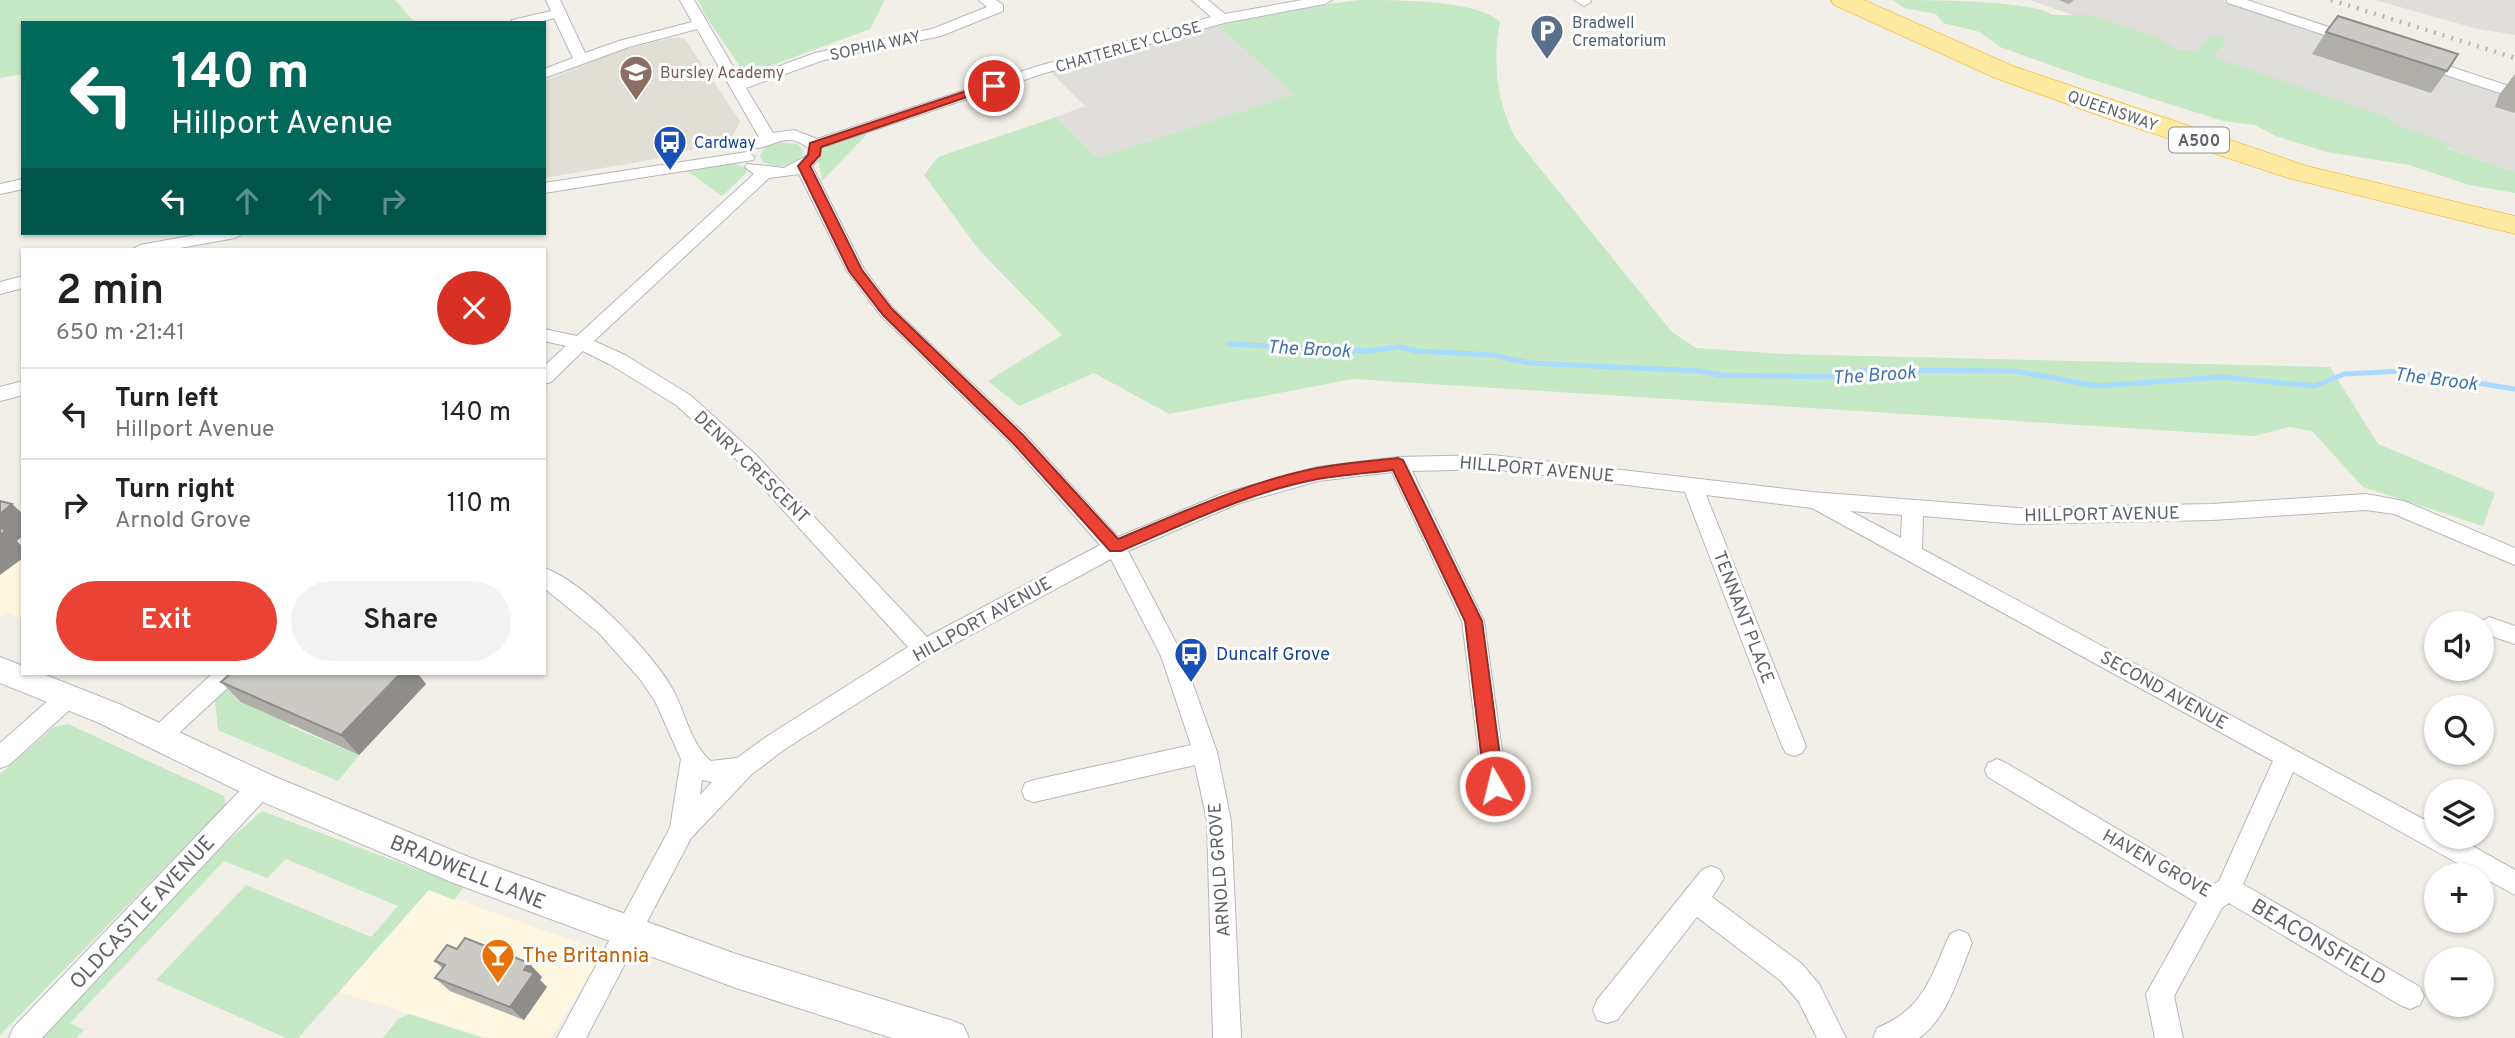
<!DOCTYPE html>
<meta charset="utf-8">
<style>
:root{--surface:#fff;--page:#f2f2f2;--text:#222;--muted:#767676;--line:#e0e0e0;--accent:#ea4335}
body{margin:0;font-family:Overpass,sans-serif;background:var(--page);color:var(--text);height:100vh;display:flex;flex-direction:column;font-size:26px;white-space:nowrap}
*{box-sizing:border-box;margin:0}
p{font-size:23px;color:var(--muted)}
.icon{flex:none;width:38px;height:38px;fill:none;stroke:currentColor;stroke-width:2;stroke-linecap:round;stroke-linejoin:round}
.map{position:relative;flex:1;overflow:hidden}
.panel{position:absolute;left:21px;top:248px;width:525px;height:427px;display:flex;flex-direction:column;background:var(--surface);border-radius:0px;box-shadow:0 2px 5px #0004}
.panel>*{flex:none}
.guide{position:absolute;left:21px;top:21px;width:525px;height:214px;border-radius:0px;box-shadow:0 2px 5px #0004;background:#00695c;color:#fff;overflow:hidden}
.fabs{position:absolute;left:2424px;top:611px;display:grid;gap:14px}
.fabs a{display:grid;place-items:center;width:70px;height:70px;border-radius:50%;background:var(--surface);box-shadow:0 2px 5px #0004;font-size:35px}
.pin{position:absolute;display:grid;place-items:center;width:60px;height:60px;color:#fff;margin:-30px;border:4px solid #fff;border-radius:50%;box-shadow:0 2px 7px #0007}
.me{position:absolute;width:77px;margin:-38px;rotate:352deg;stroke-linejoin:round;filter:drop-shadow(0 0 5px #0008)}
.turn{display:flex;align-items:center;gap:24px;height:147px;padding:0 35px;font-size:32px}
.turn .icon{width:91px;height:91px;stroke-width:2.5}
.turn b{display:block;font-size:49px;line-height:60px}
.lanes{display:flex;align-items:center;height:66px;padding:0 35px;background:#0003;justify-content:center;gap:35px;direction:ltr}
.lanes .off{opacity:.35}
.round{display:grid;place-items:center;flex:none;width:74px;height:74px;border-radius:37px;background:var(--page)}
.overview{display:flex;align-items:center;justify-content:space-between;height:119px;padding:0 35px}
h1{font-size:42px;font-weight:600;line-height:52px}
.cta{display:flex;gap:14px;margin-top:auto;padding:14px 35px}
.cta a{flex:1;height:80px;border-radius:42px;background:var(--accent);color:#fff;font-size:28px;font-weight:600;line-height:80px;text-align:center}
.cta a+a{background:var(--page);color:var(--text)}
ul{padding:0;list-style:none}
li{display:flex;align-items:center;gap:21px;height:91px;padding:0 35px;border-top:2px solid var(--line)}
li div{flex:1}
li b{display:block;font-size:26px}
li em{font-style:normal}
.map>svg:first-child{display:block}
.commercial{fill:#fef7e0}
.industrial{fill:#e0deda}
.education{fill:#e1ded6}
.green{fill:#c5e8c5}
.lines{fill:none;stroke-linecap:round;stroke-linejoin:round}
.stream{stroke:#aadaff;stroke-width:5}
.minor-casing{stroke:#b5b8bc;stroke-width:2}
.tertiary-casing{stroke:#b5b8bc;stroke-width:2}
.trunk-casing{stroke:#f9ab00;stroke-width:1}
.minor{fill:#fff;fill-rule:evenodd}
.tertiary{fill:#fff;fill-rule:evenodd}
.trunk{fill:#feeaa1;fill-rule:evenodd}
.rail{stroke:#b6b7b8;stroke-width:4.5;stroke-dasharray:2 7;stroke-linecap:butt}
.wall{fill:#afaea9}
.shaded-wall{fill:#8f8d8a}
.building{fill:#cccac5;stroke:#8f8d8a;stroke-width:2}
.route{fill:#ea4335;stroke:#982c22;stroke-width:2}
.labels{text-anchor:middle;stroke-width:6;stroke-linejoin:round;paint-order:stroke}
.far-service-label{font-size:16px;fill:#4e5e75;stroke:#fff;text-anchor:start}
.far-street-label{font-size:16px;fill:#5f6368;stroke:#fff}
.far-education-label{font-size:16px;fill:#785e54;stroke:#fff;text-anchor:start}
.shield{fill:#fff;stroke:#8f9295;stroke-width:2}
.shield-label{font-size:16px;font-weight:bold;fill:#5f6368}
.far-transit-label{font-size:16px;fill:#164399;stroke:#fff;text-anchor:start}
.street-label{font-size:18px;fill:#5f6368;stroke:#fff}
.transit-label{font-size:18px;fill:#164399;stroke:#fff;text-anchor:start}
.water-label{font-size:19px;font-style:italic;fill:#4174aa;stroke:#fff}
.near-street-label{font-size:21px;fill:#5f6368;stroke:#fff}
.near-food-label{font-size:21px;fill:#c56008;stroke:#fff;text-anchor:start}
</style>
<div class="map">
<svg width="2515" height="1038" viewBox="0 0 2515 1038">
<rect width="100%" height="100%" fill="#f1efe8"/>
<g class="commercial">
<polygon points="23,522 23,537 13,545 23,548 23,619 6,612 0,617 0,527"/>
<polygon points="428,889 596,949 594,968 551,1038 489,1038 339,992"/>
</g>
<g class="industrial">
<polygon points="2030,0 2221,0 2515,98 2515,172"/>
<polygon points="2375,0 2515,0 2515,35 2474,28"/>
<polygon points="1213,25 1218,26 1294,94 1097,158 1056,117 1085,106 1051,72 1061,69 1065,73 1073,72 1069,67"/>
</g>
<polygon class="education" points="670,38 684,38 740,121 732,138 662,158 544,178 544,81 614,52"/>
<g class="green">
<polygon points="0,0 395,0 415,23 23,23 23,74 0,78"/>
<polygon points="698,0 885,0 870,29 746,75 706,17"/>
<path d="M1360 0C1394 0 1480 0 1500 22 1492 61 1497 100 1514 136L1672 332 1696 348 1782 354 2330 367 2378 444 2495 493 2483 526 2363 487 2312 431 2289 427 2254 436 1353 379 1169 414 1094 373 1019 406 988 381 1062 335 979 250 924 175 938 157 1056 117 1097 158 1294 94 1218 26 1289 9Z"/>
<path d="M1893 0C1925 0 2033 0 2052 15H2090L2159 38 2177 50 2198 51 2210 37 2219 35 2227 40 2212 57 2387 117 2394 124 2448 144 2446 148 2515 172V193L2469 185 2409 165 2327 152 2276 136 2255 125 2223 121 2084 77 2000 47 1980 32 1943 23 1936 14 1904 8Z"/>
<polygon points="865,133 866,135 822,181 817,150"/>
<path d="M779 142 798 144 803 151 802 155C792 167 776 169 763 162L760 155 766 147Z"/>
<polygon points="731,163 747,168 746,173 722,196 686,170"/>
<polygon points="243,674 318,697 289,726 359,755 338,781 218,730 215,700"/>
<polygon points="68,724 224,796 226,805 0,1035 0,774 54,727"/>
<polygon points="262,811 464,887 454,900 429,890 298,1038 286,1038 156,980 246,885 371,937 398,906 286,859 267,878 224,861 70,1023 84,1030 76,1038 43,1038 45,1026 211,856"/>
<polygon points="409,1014 483,1038 383,1038 398,1019"/>
</g>
<g class="lines">
<polyline class="stream" points="1229,344 1367,351 1399,347 1417,351 1493,355 1529,363 1699,371 1721,375 1826,377 1867,370 2015,371 2097,386 2222,377 2315,386 2344,374 2403,371 2515,389"/>
<defs>
<g id="minor">
<path d="M546 0H560L585 53 619 41 692 22 680 0H694L741 80 815 53 932 29 987 7 979 0H996L1003 5V11L941 36 824 60 746 88 773 133 794 130 817 139 1035 67 1211 17 1192 0H1208L1225 14 1302 0H1332L1325 4 1224 23 1045 73 814 150C806 148 801 141 792 140 777 138 766 151 751 147L749 144 759 137 697 29 629 47 544 78V69L573 58 554 18 536 23H510L512 20 551 11Z"/>
<polygon points="1574,0 1590,0 1591,2 1584,6"/>
<polygon points="2226,0 2247,0 2359,37 2361,40 2354,44 2349,43 2228,3"/>
<polygon points="2421,57 2515,88 2515,98 2416,65 2413,62"/>
<polygon points="747,152 755,157 753,160 544,193 544,183"/>
<path d="M812 153 820 158 812 166 864 269 893 308 1025 434 1118 537 1224 493 1318 467 1398 457 1492 455 1812 492 2018 508 2212 504 2366 494 2404 501 2515 548V565L2394 514 2366 510 2212 520 2018 524 1923 516 1922 549 2436 826V836H2455L2515 870V895L2293 772 2243 884 2420 987 2424 996 2420 1005 2410 1009 2400 1005 2229 903 2222 908 2174 996 2183 1038H2155L2146 994 2197 903 1988 777 1985 770 1988 763 1997 759 2006 763 2212 885 2219 881 2273 761 1812 508 1706 495 1806 746 1802 753 1794 756 1786 753 1782 746 1685 492 1492 469 1412 471 1484 621 1507 786 1504 794 1495 797 1486 794 1483 786 1462 621 1392 472 1318 481 1237 504 1128 551 1183 656 1217 752 1231 821 1241 1038H1213L1207 821 1195 765 1034 802 1025 799 1022 791 1025 783 1034 780 1191 745 1161 656 1111 559 932 656 785 749 752 774 691 838 586 1038H557L670 828 681 759 655 701 640 679 599 633 544 588V568C582 580 654 654 673 690 685 712 691 745 711 761L737 758 769 735 908 647 741 464 676 405 611 365 583 351 551 382 544 384V366L566 346 544 341V329L577 336 754 174 745 167 747 164 784 168ZM799 174 847 271 881 316 1011 444 1100 545 927 637 755 454 690 395 625 355 594 341 769 178ZM1850 511 1902 515 1901 538ZM702 780 712 782 700 795Z"/>
<polygon points="23,179 23,189 0,194 0,184"/>
<polygon points="206,233 244,233 235,238 169,250 131,250 140,245"/>
<polygon points="23,276 23,288 0,294 0,282"/>
<polygon points="23,381 23,395 0,401 0,387"/>
<polygon points="2489,617 2515,626 2515,644 2482,633 2482,623 2479,623"/>
<polygon points="212,674 239,674 235,681 167,744 159,747 151,744 147,737 151,730"/>
<polygon points="67,688 75,691 79,698 75,705 9,765 0,768 0,743 59,691"/>
<polygon points="261,775 270,778 273,786 270,794 42,1038 9,1038 13,1028 252,778"/>
<polygon points="1711,866 1720,870 1724,878 1712,897 1801,963 1819,984 1846,1038 1817,1038 1799,1002 1781,981 1697,917 1617,1020 1607,1023 1597,1020 1593,1010 1597,1000 1702,870"/>
<path d="M1959 930 1968 934 1972 943C1959 974 1948 1018 1919 1038H1873L1877 1028C1925 1008 1930 978 1950 934Z"/>
</g>
<polygon id="tertiary" points="0,657 23,666 23,674 43,674 119,704 273,776 471,858 736,954 950,1020 963,1025 969,1038 892,1038 736,988 451,882 249,796 97,722 0,683"/>
<polygon id="trunk" points="1831,0 1864,0 2013,66 2307,166 2515,216 2515,234 2288,178 2103,117 1995,78 1834,5"/>
</defs>
<use href="#minor" class="minor-casing"/>
<use href="#tertiary" class="tertiary-casing"/>
<use href="#trunk" class="trunk-casing"/>
<use href="#minor" class="minor"/>
<use href="#tertiary" class="tertiary"/>
<use href="#trunk" class="trunk"/>
<polyline class="rail" points="2331,0 2515,58"/>
</g>
<g class="wall">
<polygon points="2059,0 2074,0 2069,4"/>
<polygon points="2326,32 2447,71 2431,93 2312,54"/>
<polygon points="2515,74 2515,113 2495,107 2499,95"/>
<polygon points="230,674 418,674 426,684 359,755 241,702 221,682"/>
<polygon points="435,961 542,977 540,980 547,987 524,1020 450,991 435,978 442,968"/>
</g>
<g class="shaded-wall">
<polygon points="12,504 23,514 23,536 17,541 23,547 23,558 0,575 0,514"/>
<polygon points="400,674 418,674 426,684 359,755 341,735"/>
<polygon points="529,963 542,977 540,980 547,987 524,1020 510,1007 524,970"/>
</g>
<g class="building">
<polygon points="2338,16 2458,54 2447,71 2326,32"/>
<polygon points="0,501 12,504 0,514"/>
<polygon points="0,528 6,530 0,535"/>
<polygon points="230,674 400,674 341,735 221,682"/>
<polygon points="465,938 529,963 524,970 534,973 510,1007 435,978 445,965 435,961 447,945 457,949"/>
</g>
<path class="route" d="M990 83 999 86 821 147 820 155 810 166 862 270 892 309 1023 435 1118 539C1183 512 1247 482 1317 468 1343 463 1371 461 1398 458L1403 460 1482 621 1504 786 1501 792 1495 794 1488 792 1485 786 1465 621 1393 470C1368 473 1343 475 1318 479 1249 492 1185 524 1121 551H1110L1013 443 883 315 849 271 798 166 808 155 810 143Z"/>
<defs>
<symbol id="parking-pin" viewBox="-11 -11 22 30"><path d="M0 17L-7.5 6A9.5 9.5 0 1 1 7.5 6Z" fill="#5c6f8a" stroke="#fff"/><path d="M-3.5-5.5H1a3.5 3.5 0 0 1 0 7H-1V5.5H-3.5ZM-1-3.4V-.6H.8a1.4 1.4 0 0 0 0-2.8Z" fill="#fff"/></symbol>
<symbol id="school-pin" viewBox="-11 -11 22 30"><path d="M0 17L-7.5 6A9.5 9.5 0 1 1 7.5 6Z" fill="#8d6e63" stroke="#fff"/><path d="M0-5L7-2L0 1L-7-2ZM-4 1L0 2.5L4 1V4Q0 6-4 4Z" fill="#fff"/></symbol>
<symbol id="bus-pin" viewBox="-11 -11 22 30"><path d="M0 17L-7.5 6A9.5 9.5 0 1 1 7.5 6Z" fill="#1a4fb4" stroke="#fff"/><path d="M-5-6H5V4H4V6H2V4H-2V6H-4V4H-5ZM-3.5-4V0h7V-4ZM-3.5 1.2v1.5H-2V1.2ZM2 1.2v1.5H3.5V1.2Z" fill="#fff"/></symbol>
<symbol id="bar-pin" viewBox="-11 -11 22 30"><path d="M0 17L-7.5 6A9.5 9.5 0 1 1 7.5 6Z" fill="#e8710a" stroke="#fff"/><path d="M-6-5H6L.8 .8V4.5H3.5V6h-7V4.5H-.8V.8Z" fill="#fff"/></symbol>
</defs>
<g fill-rule="evenodd">
<use href="#parking-pin" x="1528" y="12" width="38" height="52"/>
<use href="#school-pin" x="617" y="53" width="38" height="52"/>
<use href="#bus-pin" x="651" y="123" width="38" height="52"/>
<use href="#bus-pin" x="1172" y="635" width="38" height="52"/>
<use href="#bar-pin" x="479" y="936" width="38" height="52"/>
</g>
<g class="labels">
<g class="far-service-label">
<text x="1572" y="28">Bradwell<tspan x="1572" dy="18">Crematorium</tspan></text>
</g>
<g class="far-street-label">
<text transform="translate(875 45) rotate(-12)" y="6">SOPHIA WAY</text>
<text transform="translate(1128 46) rotate(-16)" y="6">CHATTERLEY CLOSE</text>
<text transform="translate(2113 110) rotate(19)" y="6">QUEENSWAY</text>
</g>
<g class="far-education-label">
<text x="660" y="78">Bursley Academy</text>
</g>
<rect class="shield" x="2169" y="127.5" width="60" height="25" rx="5"/>
<g class="shield-label">
<text x="2199" y="146">A500</text>
</g>
<g class="far-transit-label">
<text x="694" y="148">Cardway</text>
</g>
<g class="street-label">
<text transform="translate(752 467) rotate(44)" y="6">DENRY CRESCENT</text>
<text transform="translate(1537 469) rotate(5)" y="6">HILLPORT AVENUE</text>
<text transform="translate(2102 514) rotate(-1)" y="6">HILLPORT AVENUE</text>
<text transform="translate(1744 617) rotate(69)" y="6">TENNANT PLACE</text>
<text transform="translate(982 619) rotate(-29)" y="6">HILLPORT AVENUE</text>
<text transform="translate(2164 690) rotate(29)" y="6">SECOND AVENUE</text>
<text transform="translate(2157 863) rotate(29)" y="6">HAVEN GROVE</text>
<text transform="translate(1219 870) rotate(-94)" y="6">ARNOLD GROVE</text>
</g>
<g class="transit-label">
<text x="1216" y="660">Duncalf Grove</text>
</g>
<g class="water-label">
<text transform="translate(1309 348) rotate(3)" y="7">The Brook</text>
<text transform="translate(1874 374) rotate(-4)" y="7">The Brook</text>
<text transform="translate(2436 378) rotate(7)" y="7">The Brook</text>
</g>
<g class="near-street-label">
<text transform="translate(468 872) rotate(22)" y="7">BRADWELL LANE</text>
<text transform="translate(142 912) rotate(-47)" y="7">OLDCASTLE AVENUE</text>
<text transform="translate(2319 942) rotate(30)" y="7">BEACONSFIELD</text>
</g>
<g class="near-food-label">
<text x="522" y="962">The Britannia</text>
</g>
</g>
</svg>
<div class="fabs">
<a><svg class="icon" aria-label="sound" viewBox="0 0 24 24"><path d="M4 9h4l5-4v14l-5-4H4zM17 9q2 3 0 6"/></svg></a>
<a><svg class="icon" aria-label="search" viewBox="0 0 24 24"><circle cx="10" cy="10" r="6"/><path d="M15 15l6 6"/></svg></a>
<a><svg class="icon" aria-label="layers" viewBox="0 0 24 24"><path d="M12 4l9 5-9 5-9-5zM3 14l9 5 9-5"/></svg></a>
<a>+</a>
<a>−</a>
</div>
<div class="pin" style="left:994px;top:86px;background:#d93025"><svg class="icon" aria-label="arrive" viewBox="0 0 24 24"><path d="M6 21V4h12l-3 4 3 4H6"/></svg></div>
<svg class="me" style="left:1495px;top:786px" viewBox="-20 -20 40 40"><circle r="17" fill="#ea4335" stroke="#fff" stroke-width="3"/><path d="M0-11L8 9 0 5-8 9z" fill="#fff"/></svg>
<div class="guide">
<div class="turn"><svg class="icon" aria-label="left" viewBox="0 0 24 24"><path d="M17 20v-9H6M10 6l-5 5 5 5"/></svg><div><b>140 m</b>Hillport Avenue</div></div>
<div class="lanes"><svg class="icon" aria-label="left" viewBox="0 0 24 24"><path d="M17 20v-9H6M10 6l-5 5 5 5"/></svg><svg class="icon off" aria-label="ahead" viewBox="0 0 24 24"><path d="M12 20V5M6 11l6-6 6 6"/></svg><svg class="icon off" aria-label="ahead" viewBox="0 0 24 24"><path d="M12 20V5M6 11l6-6 6 6"/></svg><svg class="icon off" aria-label="right" viewBox="0 0 24 24"><path d="M7 20v-9h11M14 6l5 5-5 5"/></svg></div>
</div>
<section class="panel">
<div class="overview"><div><h1>2 min</h1><p>650 m · 21:41</p></div><a class="round" style="background:#d93025;color:#fff"><svg class="icon" aria-label="close" viewBox="0 0 24 24"><path d="M6 6l12 12M18 6L6 18"/></svg></a></div>
<ul>
<li><svg class="icon" aria-label="left" viewBox="0 0 24 24"><path d="M17 20v-9H6M10 6l-5 5 5 5"/></svg><div><b>Turn left</b><p>Hillport Avenue</p></div><em>140 m</em></li>
<li><svg class="icon" aria-label="right" viewBox="0 0 24 24"><path d="M7 20v-9h11M14 6l5 5-5 5"/></svg><div><b>Turn right</b><p>Arnold Grove</p></div><em>110 m</em></li>
</ul>
<div class="cta"><a>Exit</a><a>Share</a></div>
</section>
</div>
